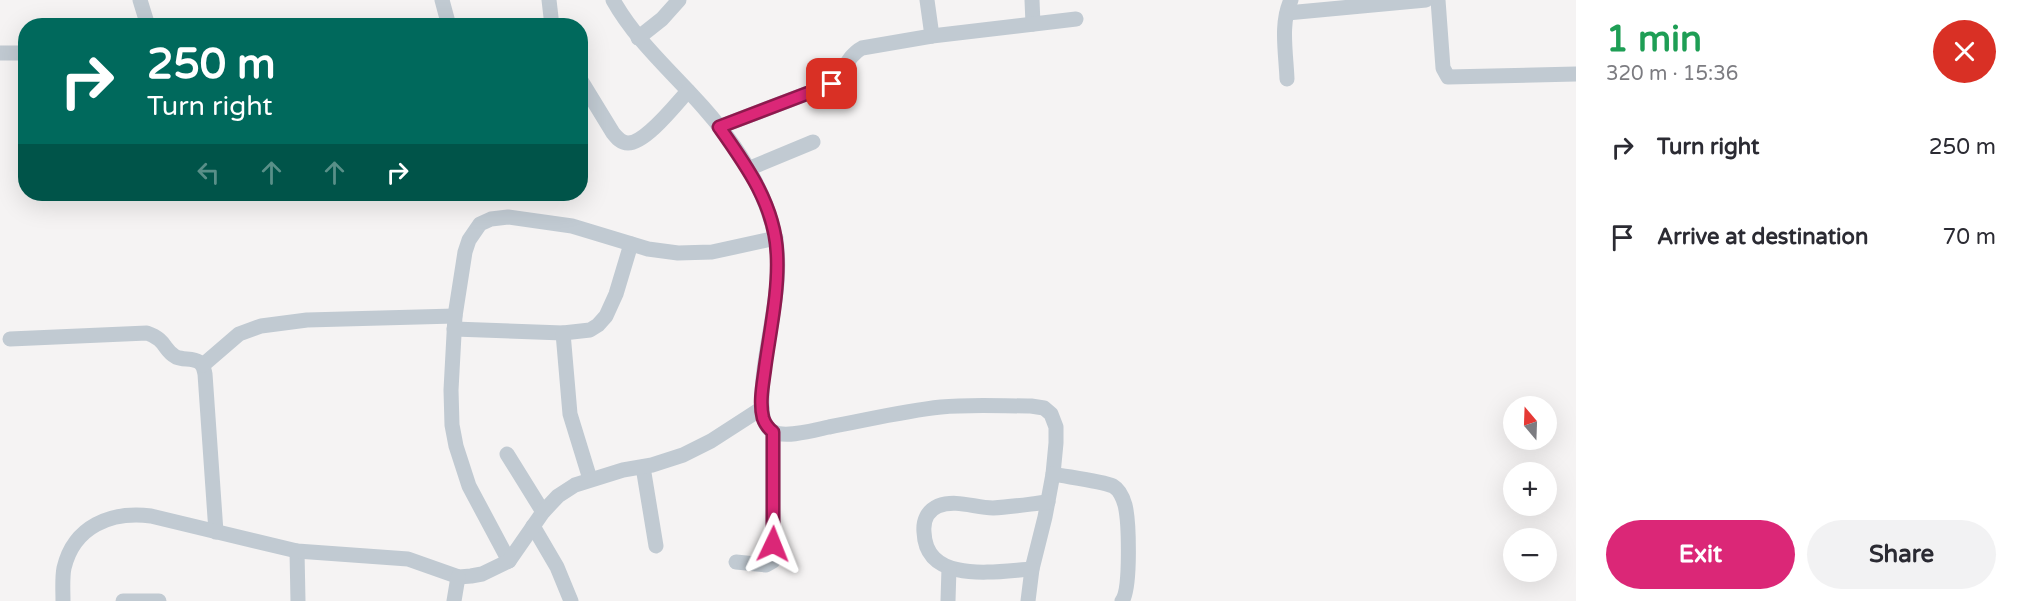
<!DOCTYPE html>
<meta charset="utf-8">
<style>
:root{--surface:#fff;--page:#f2f2f3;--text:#2b2b33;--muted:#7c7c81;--accent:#db2777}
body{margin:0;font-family:"Varela Round",sans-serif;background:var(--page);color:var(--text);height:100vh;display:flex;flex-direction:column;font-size:22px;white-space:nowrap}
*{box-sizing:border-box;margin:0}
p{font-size:20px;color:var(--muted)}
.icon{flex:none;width:33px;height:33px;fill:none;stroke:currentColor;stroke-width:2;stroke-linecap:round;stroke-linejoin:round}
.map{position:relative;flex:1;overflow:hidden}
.sheet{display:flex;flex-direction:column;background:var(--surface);width:450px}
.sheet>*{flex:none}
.guide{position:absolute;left:18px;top:18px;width:570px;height:183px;border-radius:24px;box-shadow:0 6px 24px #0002;background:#00695c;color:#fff;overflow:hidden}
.needle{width:39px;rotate:341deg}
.controls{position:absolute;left:1503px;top:396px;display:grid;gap:12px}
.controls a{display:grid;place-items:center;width:54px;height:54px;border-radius:50%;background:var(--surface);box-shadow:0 6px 24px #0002;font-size:30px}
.pin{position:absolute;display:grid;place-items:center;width:51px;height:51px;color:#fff;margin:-26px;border-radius:12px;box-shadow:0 3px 9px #0006}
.me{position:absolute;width:66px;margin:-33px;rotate:2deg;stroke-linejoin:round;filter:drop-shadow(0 0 4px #0008)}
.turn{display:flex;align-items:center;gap:21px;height:126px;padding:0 30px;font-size:27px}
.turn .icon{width:78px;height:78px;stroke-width:2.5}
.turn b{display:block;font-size:42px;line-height:51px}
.lanes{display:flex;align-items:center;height:57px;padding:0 30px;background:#0003;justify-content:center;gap:30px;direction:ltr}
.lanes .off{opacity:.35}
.round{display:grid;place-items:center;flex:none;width:63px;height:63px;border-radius:32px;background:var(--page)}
.summary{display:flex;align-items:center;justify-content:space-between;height:102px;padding:0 30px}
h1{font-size:36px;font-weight:700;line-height:45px;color:#1e9e55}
.action{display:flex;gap:12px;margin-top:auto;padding:12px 30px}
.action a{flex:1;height:69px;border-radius:36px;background:var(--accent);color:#fff;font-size:24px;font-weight:700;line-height:69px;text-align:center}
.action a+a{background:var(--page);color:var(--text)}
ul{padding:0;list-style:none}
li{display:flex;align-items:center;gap:18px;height:90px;padding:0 30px}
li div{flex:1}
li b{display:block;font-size:22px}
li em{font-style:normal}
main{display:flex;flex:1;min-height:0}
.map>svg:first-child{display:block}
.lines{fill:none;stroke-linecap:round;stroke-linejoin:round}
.minor{stroke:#c1cad2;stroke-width:15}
.route-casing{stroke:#8e194d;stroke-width:15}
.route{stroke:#db2777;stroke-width:10}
</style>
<main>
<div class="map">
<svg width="1576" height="601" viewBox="0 0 1576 601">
<rect width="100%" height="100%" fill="#f5f3f3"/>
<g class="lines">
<g class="minor">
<polyline points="140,0 148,26"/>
<polyline points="442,0 449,26"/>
<polyline points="549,0 552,26"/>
<path d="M613 0C636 41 672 72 703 107 735 143 765 188 775 236 786 289 760 352 762 407 762 416 764 426 772 431 784 439 815 430 829 427 867 420 903 411 941 407 970 404 1001 406 1031 406L1044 408 1051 414 1056 427V443L1053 474 1045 517 1032 569 1028 601"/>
<polyline points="927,0 932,36"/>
<polyline points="1032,0 1033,24"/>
<polyline points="1438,0 1443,68 1448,77 1576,74"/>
<polyline points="1287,13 1426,0"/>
<polyline points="638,38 662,19 679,0"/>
<polyline points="0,53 26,53"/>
<path d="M580 79 613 133C617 138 621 143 628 143 646 143 676 104 688 91"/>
<path d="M1287 79C1286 53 1280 23 1291 0"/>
<path d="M719 127 832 84C844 73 847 56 862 48L932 36 1076 19"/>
<polyline points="748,169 813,142"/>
<polyline points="454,329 563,333 590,330 598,325 606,316 616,294 631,244"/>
<polyline points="563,333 570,414 590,479"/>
<path d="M10 339 147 333C167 340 163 350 176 357 183 360 193 358 199 362 204 365 204 370 205 374L216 532"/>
<polyline points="203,365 239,334 261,326 307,320 455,316"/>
<polyline points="507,454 543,512"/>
<polyline points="643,467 656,546"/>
<path d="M1053 474C1068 477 1101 481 1113 486 1120 490 1123 498 1125 505 1129 521 1131 589 1122 601"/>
<polyline points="533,526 557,567 571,601"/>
<polyline points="297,551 298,601"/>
<polyline points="509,561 469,486 456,446 452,425 451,390 455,316 465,252 469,240 480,224 491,219 508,217 572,226 648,249 678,253 712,252 776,238"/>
<polyline points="736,562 766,565 773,561 773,432"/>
<path d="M1032 569C997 571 926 585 924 532 923 521 927 511 938 506 957 499 975 508 993 508 1011 507 1030 504 1048 502"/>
<path d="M63 601C63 591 62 578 64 568 74 526 111 511 151 516L297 551 408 559 459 577 471 576 482 574 509 561 543 512 558 496 575 485 623 470 652 465 683 455 711 441 762 408"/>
<polyline points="123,601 159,601"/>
<polyline points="454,601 458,577"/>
<polyline points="948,601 949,568"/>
</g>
</g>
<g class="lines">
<defs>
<path id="route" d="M773 544V432C768 428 765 424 763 418 759 402 763 384 765 368 770 331 779 291 777 254 775 205 746 165 719 127L832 84"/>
</defs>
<use href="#route" class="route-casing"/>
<use href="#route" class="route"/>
</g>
</svg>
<div class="controls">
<a><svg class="needle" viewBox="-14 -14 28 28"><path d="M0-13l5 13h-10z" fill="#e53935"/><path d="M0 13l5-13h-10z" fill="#7c7c81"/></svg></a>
<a>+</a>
<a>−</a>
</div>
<div class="pin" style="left:832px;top:84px;background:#d93025"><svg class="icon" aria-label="arrive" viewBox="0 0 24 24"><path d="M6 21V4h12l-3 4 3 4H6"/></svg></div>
<svg class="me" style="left:773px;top:544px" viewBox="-20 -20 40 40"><path d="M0-17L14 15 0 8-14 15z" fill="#db2777" stroke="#fff" stroke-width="4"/></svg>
<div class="guide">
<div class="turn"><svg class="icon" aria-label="right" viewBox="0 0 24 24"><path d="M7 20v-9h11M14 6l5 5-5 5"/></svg><div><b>250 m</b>Turn right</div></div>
<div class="lanes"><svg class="icon off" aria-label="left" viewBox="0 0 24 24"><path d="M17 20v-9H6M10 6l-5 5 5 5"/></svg><svg class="icon off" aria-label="ahead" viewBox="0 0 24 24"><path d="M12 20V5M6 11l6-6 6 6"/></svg><svg class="icon off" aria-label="ahead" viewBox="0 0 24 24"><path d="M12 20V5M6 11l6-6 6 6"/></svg><svg class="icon" aria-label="right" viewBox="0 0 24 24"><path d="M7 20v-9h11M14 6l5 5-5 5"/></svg></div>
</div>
</div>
<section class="sheet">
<div class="summary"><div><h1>1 min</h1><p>320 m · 15:36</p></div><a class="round" style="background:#d93025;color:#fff"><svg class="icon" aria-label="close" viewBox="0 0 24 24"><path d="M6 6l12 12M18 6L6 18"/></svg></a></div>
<ul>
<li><svg class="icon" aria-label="right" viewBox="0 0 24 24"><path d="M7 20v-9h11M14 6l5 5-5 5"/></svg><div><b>Turn right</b></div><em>250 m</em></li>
<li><svg class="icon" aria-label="arrive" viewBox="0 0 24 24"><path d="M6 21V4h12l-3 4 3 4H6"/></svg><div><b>Arrive at destination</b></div><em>70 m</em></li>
</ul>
<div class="action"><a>Exit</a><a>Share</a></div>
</section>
</main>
